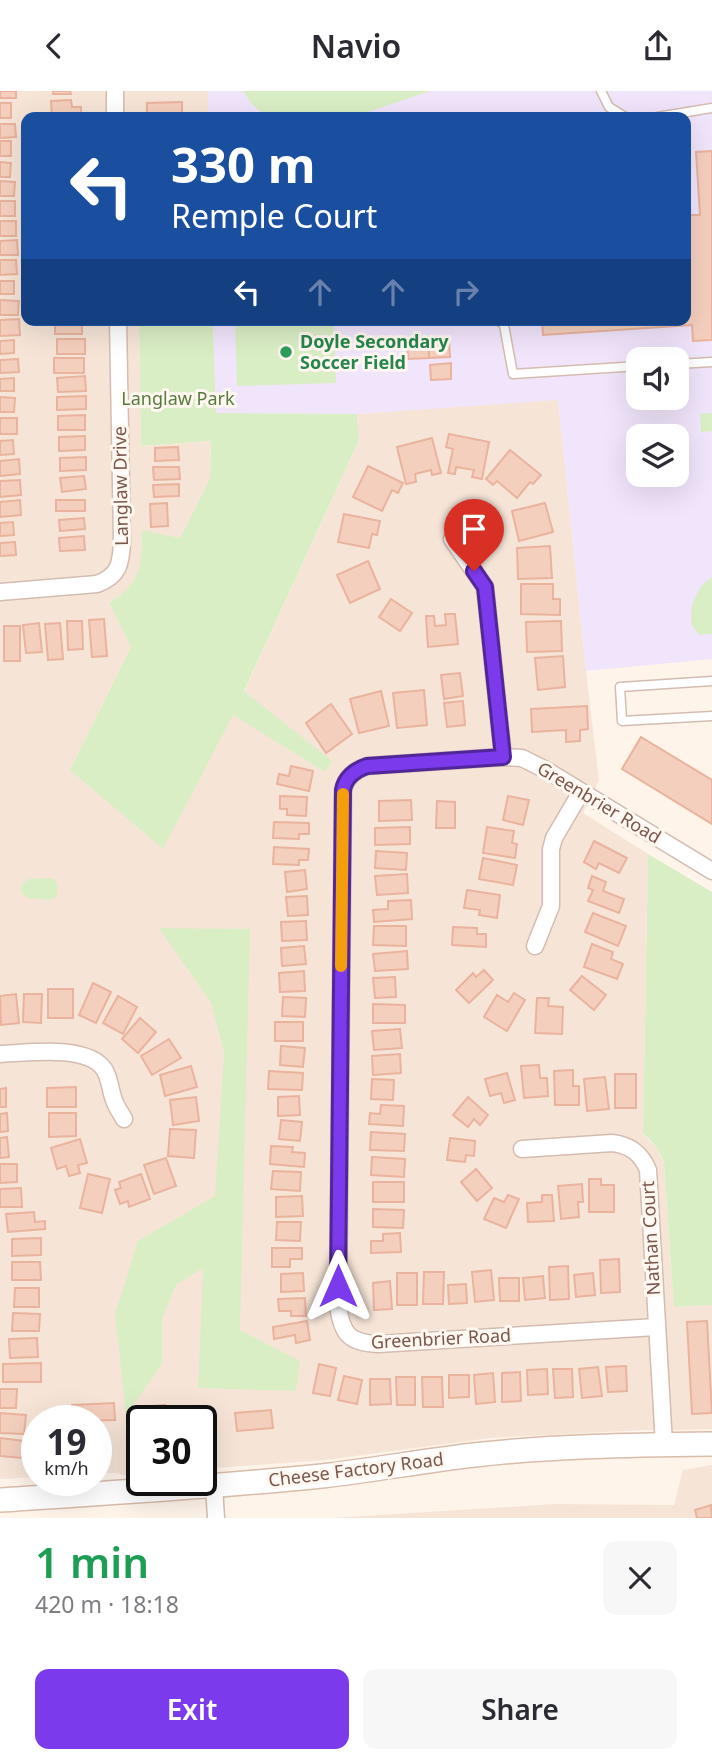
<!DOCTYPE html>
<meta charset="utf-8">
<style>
:root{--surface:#fff;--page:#f7f7f7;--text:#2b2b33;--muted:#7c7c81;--accent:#7c3aed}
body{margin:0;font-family:"Noto Sans",sans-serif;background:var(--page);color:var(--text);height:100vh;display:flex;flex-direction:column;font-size:26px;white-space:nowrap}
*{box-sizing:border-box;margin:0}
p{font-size:23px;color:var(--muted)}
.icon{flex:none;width:38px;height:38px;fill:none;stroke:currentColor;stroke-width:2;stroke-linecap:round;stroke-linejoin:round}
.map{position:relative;height:1427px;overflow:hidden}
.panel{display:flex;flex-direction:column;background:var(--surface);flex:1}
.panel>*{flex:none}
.banner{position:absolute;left:21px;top:21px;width:670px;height:214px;border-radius:14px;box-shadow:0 7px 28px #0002;background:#1a4fa0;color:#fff;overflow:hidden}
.tools{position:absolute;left:626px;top:256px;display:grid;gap:14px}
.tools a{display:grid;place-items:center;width:63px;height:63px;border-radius:14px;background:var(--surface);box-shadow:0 7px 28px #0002;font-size:35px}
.speed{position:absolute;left:21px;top:1314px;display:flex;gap:14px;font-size:35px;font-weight:700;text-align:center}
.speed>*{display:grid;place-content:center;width:91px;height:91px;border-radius:50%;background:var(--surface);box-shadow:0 7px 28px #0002;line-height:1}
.speed small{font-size:18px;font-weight:400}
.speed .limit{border:4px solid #111;border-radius:10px;background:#fff;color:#111}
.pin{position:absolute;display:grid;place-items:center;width:60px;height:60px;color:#fff;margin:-72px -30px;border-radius:50% 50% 50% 0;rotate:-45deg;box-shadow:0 0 7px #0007}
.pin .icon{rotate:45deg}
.me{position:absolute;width:77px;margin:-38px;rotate:0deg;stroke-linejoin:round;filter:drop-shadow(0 0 5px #0008)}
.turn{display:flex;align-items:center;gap:24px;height:147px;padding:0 35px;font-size:32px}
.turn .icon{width:91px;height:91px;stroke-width:2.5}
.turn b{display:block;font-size:49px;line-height:60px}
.lanes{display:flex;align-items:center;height:66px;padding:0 35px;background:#0003;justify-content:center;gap:35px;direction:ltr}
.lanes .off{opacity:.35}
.round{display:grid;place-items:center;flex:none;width:74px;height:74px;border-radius:14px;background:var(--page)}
.summary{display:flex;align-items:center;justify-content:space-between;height:119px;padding:0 35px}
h1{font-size:42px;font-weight:600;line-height:52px;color:#1e9e55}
.cta{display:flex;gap:14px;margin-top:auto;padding:14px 35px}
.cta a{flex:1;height:80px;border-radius:14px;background:var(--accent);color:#fff;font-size:28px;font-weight:600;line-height:80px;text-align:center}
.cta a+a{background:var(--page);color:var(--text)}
header{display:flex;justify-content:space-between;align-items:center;height:91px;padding:0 35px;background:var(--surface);font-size:32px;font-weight:600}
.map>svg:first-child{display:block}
.residential{fill:#f6e5d7}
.education{fill:#f1e5fb;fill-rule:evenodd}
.green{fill:#daeec5}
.building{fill:#f5cfbe;stroke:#e9b39d;stroke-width:2}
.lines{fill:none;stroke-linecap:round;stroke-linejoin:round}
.lane-casing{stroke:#d4bcb0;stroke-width:11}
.street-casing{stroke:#d4bcb0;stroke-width:19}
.secondary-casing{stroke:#d8bcac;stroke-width:26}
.lane{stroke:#fff;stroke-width:8}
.street{stroke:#fff;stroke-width:16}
.secondary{stroke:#fff;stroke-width:23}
.route-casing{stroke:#51269a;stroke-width:18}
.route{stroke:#7c3aed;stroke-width:12}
.slow{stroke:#f59e0b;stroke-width:12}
.leisure-dot{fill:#2e9e5b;stroke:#fff8f1;stroke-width:2.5}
.labels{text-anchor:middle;stroke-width:6;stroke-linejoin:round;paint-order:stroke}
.leisure-label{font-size:18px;font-weight:bold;fill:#27864d;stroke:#fff8f1;text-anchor:start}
.park-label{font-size:18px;fill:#567b3e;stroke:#fff8f1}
.street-label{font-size:18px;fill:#7b564a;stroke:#fff8f1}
</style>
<header><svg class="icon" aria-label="back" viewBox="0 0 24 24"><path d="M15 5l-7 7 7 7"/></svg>Navio<svg class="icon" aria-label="share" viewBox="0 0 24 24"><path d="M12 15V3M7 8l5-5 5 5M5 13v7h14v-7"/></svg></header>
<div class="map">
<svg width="712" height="1427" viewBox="0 0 712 1427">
<rect width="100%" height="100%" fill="#fef4e9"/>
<g class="residential">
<polygon points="0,0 208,0 208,26 26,26 26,229 213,229 213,233 139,235 141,355 211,350 210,387 180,447 142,440 142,470 138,483 125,501 109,511 131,556 70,679 233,624 331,670 244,601 359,349 357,323 558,308 586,580 599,689 583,722 648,763 643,1043 656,1056 664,1072 674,1216 712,1214 712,1338 681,1339 645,1339 491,1347 325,1369 201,1378 201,1330 142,1330 142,1384 129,1385 115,1382 96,1382 96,1330 37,1330 37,1386 0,1388"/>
<polygon points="712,1374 712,1427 333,1427 554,1413 674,1414 683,1379"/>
</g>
<path class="education" d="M208 0H712V568L586 580 558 309 357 323 216 322 213 229H686V26H208ZM639 268H677V306H639ZM639 345H677V383H639Z"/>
<g class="green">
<polygon points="243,0 430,0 353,26 266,26 252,13"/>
<polygon points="235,229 334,229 336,292 237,295"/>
<path d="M213 233 216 322 357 323 359 349 244 600 332 670 325 681 233 624 163 758 70 679 131 556 109 511C141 494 142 473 142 439L180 447 210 387 211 350 141 355 139 234Z"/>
<polygon points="712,322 712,340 701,341 700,323"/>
<path d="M712 486V543L699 544C695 539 691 534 691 528 690 513 699 493 712 486Z"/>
<path d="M648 763 712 801V1214L674 1216 664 1072C660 1060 653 1050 643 1043Z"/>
<path d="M52 787C59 791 59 801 55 807L51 809 28 807 21 802V794L29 788Z"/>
<polygon points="159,837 250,838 240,1239 300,1270 296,1300 198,1297 203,1177 176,1194 162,1228 162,1273 126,1324 115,1223 138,1150 215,1105 224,962 211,912"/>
</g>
<g class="building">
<rect x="0" y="0" width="16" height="7"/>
<polygon points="53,0 70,0 71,3 53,3"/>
<polygon points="71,9 72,16 81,16 81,25 52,26 51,10"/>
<polygon points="182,11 182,25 157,26 157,24 147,24 147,12"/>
<rect x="0" y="12" width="11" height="15"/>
<polygon points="0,33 15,33 16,46 0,47"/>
<rect x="0" y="50" width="11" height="15"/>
<polygon points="712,60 712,249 693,250 692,234 543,244 542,229 686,229 686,124 700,124 696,61"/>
<polygon points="0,71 11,72 10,86 0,86"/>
<polygon points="0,90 15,91 14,105 0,105"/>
<rect x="0" y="110" width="15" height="15"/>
<rect x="0" y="130" width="16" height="15"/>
<polygon points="17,149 18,164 0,164 0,150"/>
<polygon points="0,169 16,169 17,183 0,184"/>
<rect x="0" y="190" width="14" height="13"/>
<polygon points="0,209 19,210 18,224 0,224"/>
<polygon points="19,228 20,244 0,245 0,229"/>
<rect x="55" y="229" width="27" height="14"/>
<rect x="57" y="248" width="28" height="15"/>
<polygon points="14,249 14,262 0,263 0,250"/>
<polygon points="449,250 450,266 429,267 428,251"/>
<polygon points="428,251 429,267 408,268 407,252"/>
<rect x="54" y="267" width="30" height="15"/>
<polygon points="18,268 19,281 0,282 0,269"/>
<polygon points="451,272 451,288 431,289 430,274"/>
<polygon points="85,285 86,300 58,301 57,287"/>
<polygon points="14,287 14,300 0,300 0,288"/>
<polygon points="86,305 86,318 57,319 57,306"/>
<polygon points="0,306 15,307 14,321 0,321"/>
<polygon points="85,324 85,339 58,339 58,325"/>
<rect x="0" y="327" width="17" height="16"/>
<polygon points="449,343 489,351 482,388 472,386 474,379 456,376 455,383 448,382 453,358 446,356"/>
<polygon points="85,345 85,359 59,360 59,346"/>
<polygon points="432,347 441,382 432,384 431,379 415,383 416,391 406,393 397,356"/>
<polygon points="13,349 14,363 0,364 0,350"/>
<polygon points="178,356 179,369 155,370 155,357"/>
<polygon points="510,359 541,384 533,393 530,391 517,407 497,390 493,394 486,388"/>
<polygon points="86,366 86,379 60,380 60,367"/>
<polygon points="19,368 20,383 0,385 0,370"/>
<polygon points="368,375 403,392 398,402 392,399 382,420 353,406"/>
<polygon points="153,376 179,376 180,388 154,389"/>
<polygon points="84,385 86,398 62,401 60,387"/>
<polygon points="20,389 21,404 0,406 0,390"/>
<polygon points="179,393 179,405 154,406 153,394"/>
<polygon points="20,409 21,424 0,426 0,411"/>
<rect x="56" y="409" width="29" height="11"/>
<polygon points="167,412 168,435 151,436 150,413"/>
<polygon points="545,412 553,441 519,450 512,420"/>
<polygon points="344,423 380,430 377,444 372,443 369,457 338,451"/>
<polygon points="84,427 85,438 60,440 59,429"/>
<polygon points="13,431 14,444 0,445 0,432"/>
<polygon points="84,445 85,459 60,460 59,447"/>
<polygon points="15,451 16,464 0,465 0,452"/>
<polygon points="550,455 552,487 518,488 517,457"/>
<polygon points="368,470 380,498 350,512 337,484"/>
<polygon points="521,493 553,493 553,508 560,508 560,524 521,523"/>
<polygon points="391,508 412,522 400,540 379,526"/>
<polygon points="445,523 455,523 458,553 428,556 426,525 434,525 435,535 446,534"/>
<polygon points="104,528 107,565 92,566 89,529"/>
<polygon points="67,530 82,530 83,558 68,559"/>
<polygon points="561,530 562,560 527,561 526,531"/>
<polygon points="39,532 42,561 26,562 23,534"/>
<polygon points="60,532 63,568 48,569 45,533"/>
<rect x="4" y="535" width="16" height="35"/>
<polygon points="563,565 565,596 538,599 535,567"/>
<polygon points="460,582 463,605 444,608 441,584"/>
<polygon points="424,599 427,634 397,637 393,602"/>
<polygon points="381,600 389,635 359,642 350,608"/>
<polygon points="463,610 465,634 447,636 444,612"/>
<polygon points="331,613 352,643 326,662 306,632"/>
<polygon points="587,615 588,638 580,639 580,650 566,651 566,639 532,641 531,618"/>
<polygon points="641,646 712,689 712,733 622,678"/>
<polygon points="291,675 313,680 309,700 277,693 279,683 289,685"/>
<polygon points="280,705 307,706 306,725 287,724 287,718 280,718"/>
<polygon points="508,705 529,709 523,734 503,729"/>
<polygon points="411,709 412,729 379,730 379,710"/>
<polygon points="437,710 455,711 455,737 436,737"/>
<polygon points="274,731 309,732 309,743 299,743 299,748 273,747"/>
<polygon points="410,736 410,753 375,754 375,737"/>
<polygon points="487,736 514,740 512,752 517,753 515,767 483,762"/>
<polygon points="594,750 627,767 619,782 599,772 596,778 584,771"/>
<polygon points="274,756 309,758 308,769 299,769 299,774 273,773"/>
<polygon points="376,760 407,762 406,779 375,777"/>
<polygon points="483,767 517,774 513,794 479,788"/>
<polygon points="305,779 307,798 287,801 285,781"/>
<polygon points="407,783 408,802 377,804 375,785"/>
<polygon points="592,785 606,791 603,800 624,808 619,822 588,810 593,799 588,797"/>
<polygon points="467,799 500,804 497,827 479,824 480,819 464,817"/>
<polygon points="307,805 308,824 288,825 286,806"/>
<polygon points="411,809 412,828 374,831 373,819 388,818 388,810"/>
<polygon points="593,822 626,835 618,855 585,841"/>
<polygon points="306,830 307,849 282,850 281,831"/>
<polygon points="374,835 406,835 406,855 373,854"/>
<polygon points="453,836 477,837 477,843 486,843 486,856 452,854"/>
<polygon points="592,853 613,861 611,868 623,873 617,888 584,876"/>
<polygon points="304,855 306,873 282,875 281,857"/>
<polygon points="407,860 408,878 375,880 373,863"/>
<polygon points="484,879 493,889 469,912 456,899 473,882 476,886"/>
<polygon points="304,880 305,900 280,901 279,882"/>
<polygon points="582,885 606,904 594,919 570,899"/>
<polygon points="395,886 396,906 375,907 373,887"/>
<polygon points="93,892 111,901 96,932 79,924"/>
<rect x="48" y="898" width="25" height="29"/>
<polygon points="514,902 525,909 507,940 484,926 497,904 508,911"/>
<polygon points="16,903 19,932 1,934 0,905"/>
<polygon points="24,903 42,903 41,932 23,931"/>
<polygon points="118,905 137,916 123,943 103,932"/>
<polygon points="283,906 306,907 305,926 282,925"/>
<polygon points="537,907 549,907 548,915 563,916 562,943 535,942"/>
<polygon points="373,913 405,914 405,932 373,932"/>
<polygon points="140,927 156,941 138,962 122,948"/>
<rect x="275" y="931" width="28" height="19"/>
<polygon points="400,938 402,957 374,959 372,940"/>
<polygon points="169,948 181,967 152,984 141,965"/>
<polygon points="281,955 305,957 303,976 280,974"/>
<polygon points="400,963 401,982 373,984 372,965"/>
<polygon points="539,974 540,987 547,987 548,1005 524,1007 521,975"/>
<polygon points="191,975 197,996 165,1005 160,984"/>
<polygon points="573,979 573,995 579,995 579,1014 555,1014 554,980"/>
<polygon points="269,980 303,982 302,999 268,998"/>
<polygon points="507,982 515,1009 504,1012 501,1002 490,1005 485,988"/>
<rect x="615" y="983" width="21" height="34"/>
<polygon points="605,986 609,1018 587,1020 584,988"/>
<polygon points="372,988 394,989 393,1009 371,1008"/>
<polygon points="76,996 76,1016 47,1016 47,997"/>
<polygon points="6,997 6,1016 0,1016 0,998"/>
<polygon points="299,1005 300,1024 278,1025 278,1006"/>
<polygon points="196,1006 199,1030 173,1034 170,1009"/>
<polygon points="468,1006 488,1024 480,1034 474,1028 468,1036 453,1024"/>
<polygon points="381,1014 404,1015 403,1035 369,1033 370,1022 380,1023"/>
<polygon points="7,1022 8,1040 0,1041 0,1023"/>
<polygon points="49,1022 76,1022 76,1045 49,1046"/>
<polygon points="281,1029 302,1031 300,1050 279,1048"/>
<polygon points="170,1038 196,1039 194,1067 168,1065"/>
<polygon points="371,1041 405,1043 404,1060 370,1059"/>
<polygon points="7,1046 9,1066 0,1067 0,1047"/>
<polygon points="450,1047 475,1050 474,1065 466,1064 465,1071 447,1069"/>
<polygon points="80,1048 87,1072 78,1074 80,1082 69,1085 66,1075 57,1078 51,1057"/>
<polygon points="271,1055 293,1056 292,1061 305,1062 304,1076 270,1073"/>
<polygon points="372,1066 405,1068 404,1086 371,1084"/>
<polygon points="166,1067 176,1095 154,1103 144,1074"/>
<polygon points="0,1073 17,1073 17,1091 0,1092"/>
<polygon points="476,1078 492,1097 477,1110 461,1091"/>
<polygon points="273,1080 301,1081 300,1100 271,1098"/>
<polygon points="88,1083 110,1088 102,1122 80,1117"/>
<polygon points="141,1083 150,1108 129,1116 128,1110 120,1113 115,1099 121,1097 119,1091"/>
<polygon points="589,1088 601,1088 601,1094 614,1094 614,1121 589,1121"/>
<rect x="373" y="1091" width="31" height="20"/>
<polygon points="582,1093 583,1111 578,1111 579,1126 561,1128 558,1095"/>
<polygon points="21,1097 22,1116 0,1116 0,1098"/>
<polygon points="508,1104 519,1108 506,1137 484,1128 494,1107 504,1111"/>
<polygon points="542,1104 552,1104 554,1130 528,1131 527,1112 542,1111"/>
<polygon points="302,1105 303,1125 276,1126 276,1106"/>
<polygon points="373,1118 404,1119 403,1137 373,1136"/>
<polygon points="34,1121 35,1131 45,1130 45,1138 8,1141 6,1123"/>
<polygon points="277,1131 301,1131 300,1150 276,1149"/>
<polygon points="400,1142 401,1161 371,1162 371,1150 383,1150 383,1143"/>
<polygon points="41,1147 41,1164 12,1165 12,1148"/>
<polygon points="272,1157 302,1157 302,1168 290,1168 290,1176 272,1176"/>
<polygon points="619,1168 620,1201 601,1202 600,1169"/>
<polygon points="12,1171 40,1171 41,1189 12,1189"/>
<polygon points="568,1175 569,1208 550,1209 549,1176"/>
<polygon points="491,1179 494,1209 475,1211 472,1181"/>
<polygon points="424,1181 444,1181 443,1213 423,1213"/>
<polygon points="303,1182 304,1200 281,1201 281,1183"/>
<rect x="397" y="1182" width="20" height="32"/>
<polygon points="593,1182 595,1204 576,1206 574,1184"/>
<polygon points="543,1185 545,1207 525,1209 523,1187"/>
<polygon points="499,1187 519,1187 519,1210 500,1210"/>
<polygon points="390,1190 392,1218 374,1219 373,1192"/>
<polygon points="466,1193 467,1212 449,1213 448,1194"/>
<polygon points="15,1197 39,1197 39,1216 14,1216"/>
<polygon points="305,1207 306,1225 291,1225 291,1220 279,1220 278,1208"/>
<polygon points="13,1222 40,1223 39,1240 12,1240"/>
<polygon points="307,1230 310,1249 296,1252 295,1244 274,1248 273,1236"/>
<polygon points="707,1230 712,1322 692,1323 687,1231"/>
<polygon points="37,1247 38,1266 10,1267 9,1248"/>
<polygon points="41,1272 41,1291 3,1291 3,1273"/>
<polygon points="319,1273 336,1277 330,1305 313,1302"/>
<polygon points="626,1275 627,1300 608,1301 606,1276"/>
<polygon points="598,1276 602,1305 582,1307 579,1278"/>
<polygon points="547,1278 548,1303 528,1304 527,1279"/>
<polygon points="553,1278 572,1278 573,1306 555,1307"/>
<polygon points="520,1281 521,1310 502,1311 502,1282"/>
<polygon points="493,1282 495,1311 476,1313 474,1284"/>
<polygon points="449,1284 469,1284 469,1306 449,1307"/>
<polygon points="344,1285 362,1289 357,1313 338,1309"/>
<polygon points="396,1286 415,1286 415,1314 397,1314"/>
<polygon points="422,1286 442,1286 443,1316 423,1316"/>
<polygon points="370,1288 390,1288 391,1313 370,1314"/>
<polygon points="0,1298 17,1298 16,1317 0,1317"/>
<polygon points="114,1312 115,1329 73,1330 72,1314"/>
<polygon points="165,1314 166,1330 152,1330 152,1315"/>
<polygon points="145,1316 145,1328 132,1328 132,1317"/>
<polygon points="271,1319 273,1337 237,1340 235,1322"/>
<polygon points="0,1322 26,1324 24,1343 0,1342"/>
<polygon points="135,1337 142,1337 142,1361 136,1361"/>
<polygon points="0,1347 24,1350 23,1367 0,1365"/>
<polygon points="711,1414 712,1427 697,1427 695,1419"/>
</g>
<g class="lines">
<defs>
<g id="lane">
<polyline points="601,0 609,16 625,26"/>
<polyline points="657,26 712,17"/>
<polyline points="498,229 504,234 513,283 639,275"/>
<polyline points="677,273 712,271"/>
<polyline points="712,590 620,596 622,630 712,625"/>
</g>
<g id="street">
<polyline points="115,0 115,26"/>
<polyline points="452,448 485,496 503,666"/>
<path d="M0 501 97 493C119 485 121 473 122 451L118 229"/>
<polyline points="535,855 551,815 551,758 554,747 581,701"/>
<path d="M0 963C27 962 86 953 104 978 110 987 110 999 114 1009 116 1016 121 1022 124 1028"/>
<path d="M522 1058 612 1052C630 1054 641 1062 648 1079L664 1353"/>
<path d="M656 1236 378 1253C349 1252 342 1243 338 1215L343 700C345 687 355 679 367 675L503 666 522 667 546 679 712 780"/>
<polyline points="214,1395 216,1427"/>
</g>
<path id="secondary" d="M0 1409C107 1402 215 1396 322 1385 373 1379 423 1370 474 1364 553 1355 633 1354 712 1353"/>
</defs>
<use href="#lane" class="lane-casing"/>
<use href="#street" class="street-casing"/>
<use href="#secondary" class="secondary-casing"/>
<use href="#lane" class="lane"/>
<use href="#street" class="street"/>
<use href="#secondary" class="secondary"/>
</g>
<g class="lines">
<defs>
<path id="route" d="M338 1195 343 699C345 687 355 679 367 675L503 666 485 496 474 480"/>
</defs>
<use href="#route" class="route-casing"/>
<use href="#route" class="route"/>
<polyline class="slow" points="341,875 343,703"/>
</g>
<circle class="leisure-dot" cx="286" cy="261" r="7"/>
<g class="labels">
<g class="leisure-label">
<text x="300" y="257">Doyle Secondary<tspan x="300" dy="21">Soccer Field</tspan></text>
</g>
<g class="park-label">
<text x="178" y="314">Langlaw Park</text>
</g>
<g class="street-label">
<text transform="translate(121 395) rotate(-91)" y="6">Langlaw Drive</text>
<text transform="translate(599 712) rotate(31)" y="6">Greenbrier Road</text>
<text transform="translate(651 1147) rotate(-93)" y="6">Nathan Court</text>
<text transform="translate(441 1248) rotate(-3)" y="6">Greenbrier Road</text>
<text transform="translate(356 1379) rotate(-7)" y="6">Cheese Factory Road</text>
</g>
</g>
</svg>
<div class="tools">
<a><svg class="icon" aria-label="sound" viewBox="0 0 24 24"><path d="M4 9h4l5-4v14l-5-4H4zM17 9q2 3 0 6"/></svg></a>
<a><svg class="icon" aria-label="layers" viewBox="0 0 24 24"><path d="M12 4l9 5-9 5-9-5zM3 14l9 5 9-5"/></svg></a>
</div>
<div class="speed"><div>19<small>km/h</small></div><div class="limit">30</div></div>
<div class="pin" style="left:474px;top:480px;background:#d93025"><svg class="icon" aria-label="arrive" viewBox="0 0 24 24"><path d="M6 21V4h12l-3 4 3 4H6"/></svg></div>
<svg class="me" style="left:338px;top:1195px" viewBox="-20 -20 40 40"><path d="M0-17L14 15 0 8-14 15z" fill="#7c3aed" stroke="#fff" stroke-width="4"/></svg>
<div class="banner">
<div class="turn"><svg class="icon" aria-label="left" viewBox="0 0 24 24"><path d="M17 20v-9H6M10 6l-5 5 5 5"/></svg><div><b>330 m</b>Remple Court</div></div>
<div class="lanes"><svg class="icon" aria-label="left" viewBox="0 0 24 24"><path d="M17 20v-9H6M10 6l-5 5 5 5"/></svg><svg class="icon off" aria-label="ahead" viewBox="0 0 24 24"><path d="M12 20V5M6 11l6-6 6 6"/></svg><svg class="icon off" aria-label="ahead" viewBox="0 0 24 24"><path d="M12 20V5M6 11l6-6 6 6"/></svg><svg class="icon off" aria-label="right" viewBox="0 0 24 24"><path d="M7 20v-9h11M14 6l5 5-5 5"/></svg></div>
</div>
</div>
<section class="panel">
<div class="summary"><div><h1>1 min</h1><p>420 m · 18:18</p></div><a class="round"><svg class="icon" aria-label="close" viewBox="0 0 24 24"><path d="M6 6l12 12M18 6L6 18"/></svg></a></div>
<div class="cta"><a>Exit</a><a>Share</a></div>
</section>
